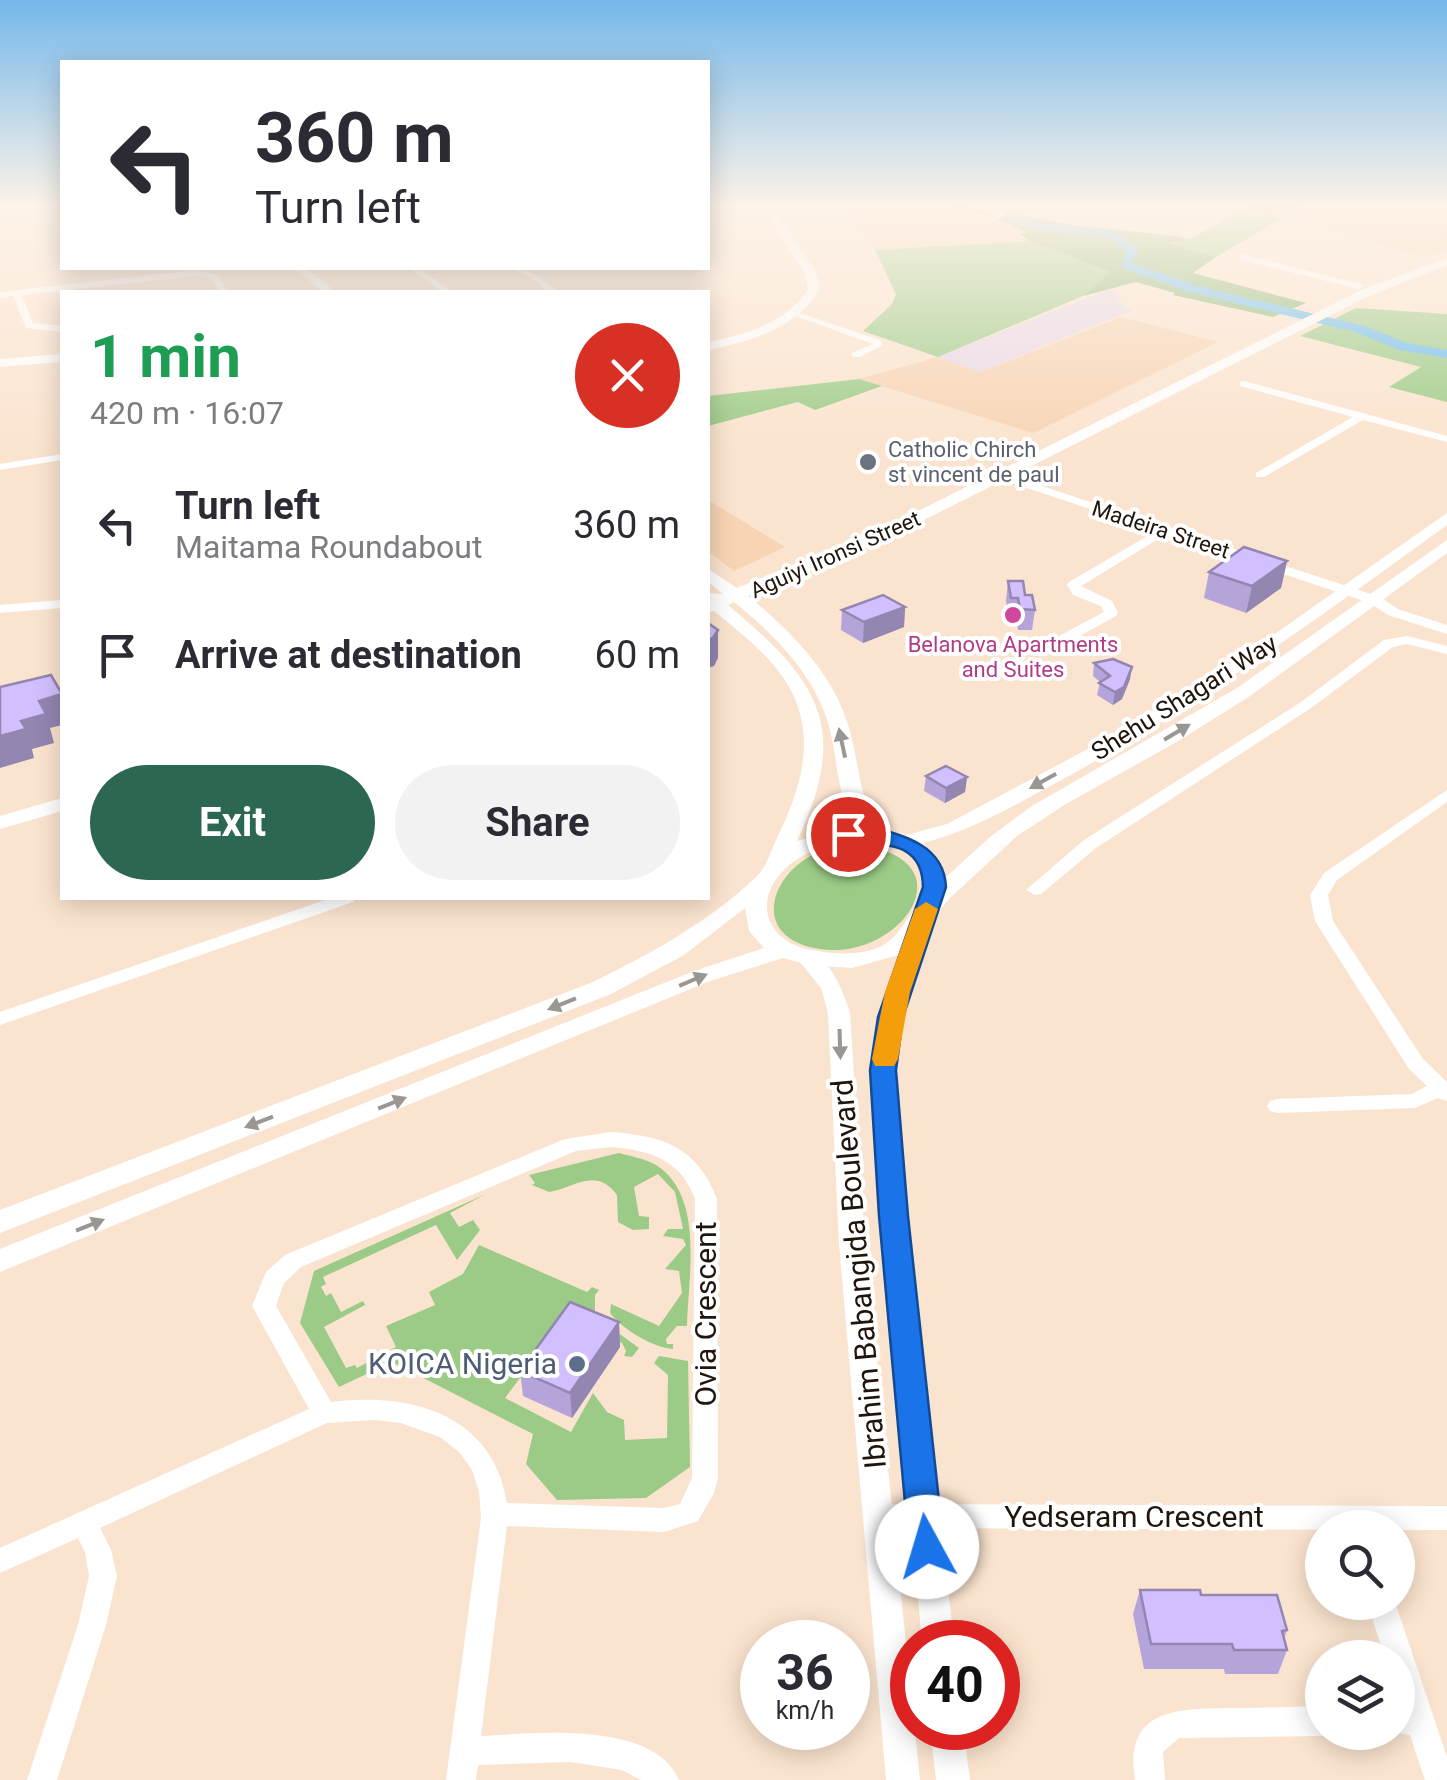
<!DOCTYPE html>
<meta charset="utf-8">
<style>
:root{--surface:#fff;--page:#f2f2f3;--text:#2b2b33;--muted:#7c7c81;--accent:#2b6751}
body{margin:0;font-family:Roboto,sans-serif;background:var(--page);color:var(--text);height:100vh;display:flex;flex-direction:column;font-size:38px;white-space:nowrap}
*{box-sizing:border-box;margin:0}
p{font-size:32px;color:var(--muted)}
.icon{flex:none;width:55px;height:55px;fill:none;stroke:currentColor;stroke-width:2;stroke-linecap:round;stroke-linejoin:round}
.map{position:relative;flex:1;overflow:hidden}
.panel{position:absolute;left:60px;top:290px;width:650px;height:610px;display:flex;flex-direction:column;background:var(--surface);border-radius:0px;box-shadow:0 5px 25px #0003}
.panel>*{flex:none}
.hud{position:absolute;left:60px;top:60px;width:650px;height:210px;border-radius:0px;box-shadow:0 5px 25px #0003;background:#fff;color:var(--text);overflow:hidden}
.buttons{position:absolute;left:1305px;top:1510px;display:grid;gap:20px}
.buttons a{display:grid;place-items:center;width:110px;height:110px;border-radius:50%;background:var(--surface);box-shadow:0 5px 25px #0003;font-size:50px}
.speed{position:absolute;left:740px;top:1620px;display:flex;gap:20px;font-size:50px;font-weight:700;text-align:center}
.speed>*{display:grid;place-content:center;width:130px;height:130px;border-radius:50%;background:var(--surface);box-shadow:0 5px 25px #0003;line-height:1}
.speed small{font-size:25px;font-weight:400}
.speed .limit{border:15px solid #d22;background:#fff;color:#111}
.pin{position:absolute;display:grid;place-items:center;width:85px;height:85px;color:#fff;margin:-42px;border:5px solid #fff;border-radius:50%;box-shadow:0 2px 10px #0007}
.me{position:absolute;width:110px;margin:-55px;rotate:354deg;stroke-linejoin:round;filter:drop-shadow(0 0 8px #0008)}
.turn{display:flex;align-items:center;gap:35px;height:210px;padding:0 30px;font-size:45px}
.turn .icon{width:130px;height:130px;stroke-width:2.5}
.turn b{display:block;font-size:70px;line-height:85px}
.round{display:grid;place-items:center;flex:none;width:105px;height:105px;border-radius:52px;background:var(--page)}
.overview{display:flex;align-items:center;justify-content:space-between;height:170px;padding:0 30px}
h1{font-size:60px;font-weight:700;line-height:75px;color:#1e9e55}
.primary-button{display:flex;gap:20px;margin-top:auto;padding:20px 30px}
.primary-button a{flex:1;height:115px;border-radius:60px;background:var(--accent);color:#fff;font-size:40px;font-weight:700;line-height:115px;text-align:center}
.primary-button a+a{background:var(--page);color:var(--text)}
ul{padding:0;list-style:none}
li{display:flex;align-items:center;gap:30px;height:130px;padding:0 30px}
li div{flex:1}
li b{display:block;font-size:38px}
li em{font-style:normal}
.map>svg:first-child{display:block}
.built{fill:#f7d4b4}
.industrial{fill:#e9d8ea}
.green{fill:#9bcb86}
.forest{fill:#86b771}
.lines{fill:none;stroke-linecap:round;stroke-linejoin:round}
.river{fill:#67bdef;fill-rule:evenodd}
.minor{fill:#fff;fill-rule:evenodd}
.tertiary{fill:#fff;fill-rule:evenodd}
.secondary{fill:#fff;fill-rule:evenodd}
.primary{fill:#fff;fill-rule:evenodd}
.wall{fill:#b5a4da}
.shaded-wall{fill:#9386b1}
.building{fill:#d2bffd;stroke:#9386b1;stroke-width:2.5}
.oneway{fill:#9a9692}
.route{fill:#1a73e8;stroke:#114b97;stroke-width:2.5}
.slow{fill:#f59e0b}
.worship-dot{fill:#6b7280;stroke:#fff;stroke-width:4}
.hotel-dot{fill:#d1479c;stroke:#fff;stroke-width:4}
.service-dot{fill:#5c6f8a;stroke:#fff;stroke-width:4}
.labels{text-anchor:middle;stroke-width:8;stroke-linejoin:round;paint-order:stroke}
.far-worship-label{font-size:22px;fill:#5b616d;stroke:#fff;text-anchor:start}
.far-street-label{font-size:22px;fill:#1f150c;stroke:#fff}
.far-hotel-label{font-size:22px;fill:#b23c85;stroke:#fff}
.street-label{font-size:25px;fill:#1f150c;stroke:#fff}
.near-street-label{font-size:30px;fill:#1f150c;stroke:#fff}
.near-service-label{font-size:30px;fill:#4e5e75;stroke:#fff;text-anchor:end}
</style>
<div class="map">
<svg width="1447" height="1780" viewBox="0 0 1447 1780">
<rect width="100%" height="100%" fill="#fbe4cf"/>
<g class="built">
<polygon points="840,206 955,207 1002,219 1028,233 1022,235 1030,241 875,250"/>
<polygon points="1303,206 1447,206 1447,251 1422,256 1285,217"/>
<polygon points="1121,317 1218,342 1033,433 859,379 938,357 980,372"/>
<polygon points="708,500 785,547 734,571 708,551"/>
</g>
<polygon class="industrial" points="1107,290 1122,295 1117,301 1133,310 979,372 938,357"/>
<g class="green">
<polygon points="1249,206 1303,206 1216,257 1165,241 1190,239"/>
<polygon points="1030,241 1112,272 1083,296 938,357 863,331 892,304 896,294 875,250"/>
<polygon points="1356,308 1447,314 1447,402 1389,387 1421,367 1300,336"/>
<polygon points="859,379 882,386 815,410 798,402 708,426 708,396"/>
<path d="M854 844C980 858 893 973 806 946 758 931 769 884 804 860 819 850 836 846 854 844Z"/>
<path d="M619 1153C630 1156 646 1159 656 1165 705 1196 688 1277 687 1326H677L666 1339 667 1344H673V1349C654 1348 622 1329 610 1313L611 1304 659 1326 682 1293 679 1271 665 1269 686 1245 683 1239 663 1236 668 1229H683L675 1192 658 1174 634 1187 639 1216 649 1217V1229L633 1230 618 1222 617 1195C596 1166 574 1188 549 1192L532 1185 535 1183 529 1175Z"/>
<polygon points="486,1194 450,1213 459,1227 473,1220 480,1230 457,1260 436,1225 323,1277 326,1284 321,1287 326,1296 331,1293 341,1312 363,1301 365,1305 324,1327 346,1368 355,1365 357,1368 396,1347 386,1326 435,1305 429,1292 463,1274 479,1245 587,1292 592,1287 599,1290 595,1295 595,1316 639,1348 632,1357 624,1356 626,1351 622,1343 580,1324 523,1374 505,1398 571,1432 593,1393 607,1412 624,1420 625,1440 667,1438 668,1375 654,1363 659,1356 688,1361 690,1467 646,1498 557,1500 526,1464 533,1434 392,1362 339,1387 300,1323 314,1271"/>
</g>
<path class="forest" d="M938 206H965L1006 215 1011 210C1067 231 1131 228 1190 239L1167 242 1216 257 1193 273 1306 303 1273 317 1173 295 1175 293 1136 282 1083 296 1111 272 1030 241 1020 234 1026 232 993 216Z"/>
<g class="lines">
<polygon class="river" points="957,206 977,206 1043,223 1112,230 1139,251 1132,263 1198,286 1365,326 1407,343 1447,350 1447,358 1399,350 1355,332 1189,292 1121,268 1126,252 1109,237 1043,231"/>
<g class="minor">
<polygon points="941,206 957,206 944,210"/>
<polygon points="972,206 986,206 1005,214 994,222 990,220 995,215"/>
<polygon points="1156,206 1207,206 1203,208"/>
<polygon points="1241,254 1362,284 1364,286 1359,289 1238,259"/>
<polygon points="409,268 418,268 453,292 443,292"/>
<path d="M509 268C529 267 543 278 558 292H548L532 278Z"/>
<polygon points="197,270 218,275 228,292 220,292 212,279 197,276 22,295 33,323 62,326 62,332 26,328 13,296 0,298 0,292"/>
<polygon points="793,311 880,340 883,345 860,357 852,357 852,353 873,344 793,315"/>
<polygon points="1244,381 1447,436 1447,442 1363,420 1264,477 1256,477 1256,473 1353,417 1240,386 1240,382"/>
<polygon points="62,454 62,460 0,470 0,464"/>
<polygon points="982,469 990,469 1380,597 1398,609 1447,625 1447,634 1388,615 1370,603 1161,533 1160,538 1081,586 1112,601 1118,613 1116,616 1069,642 1044,646 1044,640 1059,636 1104,612 1101,606 1073,595 1067,585 1069,582 1156,531 982,473"/>
<polygon points="62,600 62,608 0,613 0,605"/>
<polygon points="1407,636 1447,646 1447,654 1407,644 1393,647 1311,708 1096,848 1041,894 1035,895 1026,890 1084,840 1301,702 1384,640"/>
<polygon points="1447,790 1447,802 1337,880 1328,895 1333,921 1423,1059 1447,1082 1447,1101 1438,1098 1415,1108 1277,1113 1270,1111 1267,1106 1270,1101 1277,1099 1412,1094 1427,1086 1409,1069 1315,921 1310,895 1324,873"/>
<polygon points="331,898 356,898 353,902 0,1025 0,1012"/>
<path d="M611 1132C664 1136 697 1147 717 1199L718 1478 714 1493 698 1521 664 1532 507 1526 481 1736C533 1733 654 1720 679 1780H641L622 1770 571 1762 478 1765 476 1780H446L481 1518 479 1491 472 1470 460 1453 440 1437 401 1423 375 1420 327 1423 100 1528 111 1550 117 1576 106 1625 57 1780H27L78 1625 89 1576 85 1552 78 1538 0 1573V1548L309 1409 252 1306 266 1272 285 1255 565 1139ZM611 1147C650 1150 681 1160 695 1199L692 1478 680 1504 664 1508 507 1503C493 1413 409 1392 331 1402L276 1306 284 1283 301 1267 576 1151Z"/>
<polygon points="880,1504 1447,1506 1447,1530 880,1528 871,1524 867,1516 871,1508"/>
<polygon points="1367,1602 1395,1602 1447,1757 1447,1780 1425,1780 1410,1735 1393,1732 1398,1732 1398,1706 1401,1705 1398,1695 1398,1658 1385,1658"/>
<path d="M1322 1706V1732H1329L1322 1736 1179 1738 1163 1752 1165 1780H1135C1123 1706 1181 1709 1235 1708 1264 1708 1293 1707 1322 1706Z"/>
</g>
<g class="tertiary">
<polygon points="922,912 932,918 901,1017 896,1100 954,1642 922,1642 872,1100 879,1017 912,918"/>
<path d="M807 950C831 959 843 990 850 1013L865 1244 920 1780H886L839 1244 828 1013 821 988 796 957Z"/>
<polygon points="930,1728 963,1728 970,1780 936,1780"/>
</g>
<g class="secondary">
<path d="M761 206H771L816 272 820 289C795 329 752 341 708 350V342C746 334 786 324 808 289L804 272Z"/>
<path d="M1447 258V265L1369 296 910 527 748 596C792 632 835 675 850 731 859 764 859 799 879 828L906 835 947 824 1114 735 1252 650 1447 513V525C1323 615 1201 703 1067 777 1020 802 975 830 923 843L946 877 990 837 1032 806 1237 688 1447 540V553L1250 696 1180 740 1066 804 1017 836 950 898 902 954 852 968 809 965 783 958 710 981 0 1272V1249L694 971 764 948 749 931 745 908 684 955 611 994 0 1233V1210L593 982C650 954 707 923 754 879 767 867 769 855 776 840 800 791 818 738 789 687 772 657 741 633 714 611L708 612V593L723 594 708 582V569L737 588 898 521 1361 290ZM734 602C776 636 817 677 830 730 838 763 837 798 857 827L834 830 797 841C851 727 819 681 728 605ZM865 839C916 847 941 873 907 920 899 931 892 941 880 947 860 956 832 954 811 950 766 942 751 899 787 867 810 847 837 842 865 839Z"/>
<polygon points="294,268 306,268 336,292 323,292"/>
<polygon points="62,354 62,362 0,367 0,359"/>
<polygon points="62,798 62,811 0,829 0,816"/>
</g>
<polygon class="primary" points="0,206 14,206 0,212"/>
</g>
<g class="wall">
<polygon points="1287,561 1281,588 1246,613 1204,598 1209,572"/>
<polygon points="1008,581 1035,610 1032,630 1018,630 1016,618 1009,618 1006,601"/>
<polygon points="905,607 904,627 863,643 841,630 842,610"/>
<polygon points="1094,663 1130,679 1122,699 1113,705 1097,695 1100,682 1093,676"/>
<polygon points="926,776 967,777 965,792 945,803 924,791"/>
<polygon points="619,1322 620,1347 572,1418 523,1396 520,1371"/>
<polygon points="1140,1590 1201,1595 1287,1630 1284,1639 1287,1650 1278,1674 1225,1674 1224,1669 1144,1669 1133,1614"/>
</g>
<g class="shaded-wall">
<polygon points="1287,561 1281,588 1246,613 1252,586"/>
<polygon points="905,607 904,627 863,643 864,622"/>
<polygon points="718,630 718,658 714,666 708,668 708,640"/>
<polygon points="1132,667 1130,679 1122,699 1113,705 1115,692"/>
<polygon points="62,694 62,725 50,728 54,743 32,749 34,758 0,768 0,736 21,721 39,701"/>
<polygon points="967,777 965,792 945,803 946,788"/>
<polygon points="619,1322 620,1347 572,1418 570,1393"/>
</g>
<g class="building">
<polygon points="1244,547 1287,561 1252,586 1209,572"/>
<polygon points="1008,581 1023,581 1025,595 1032,595 1035,610 1020,609 1018,598 1011,598"/>
<polygon points="883,595 905,607 864,622 842,610"/>
<polygon points="708,623 718,630 713,638 708,640"/>
<polygon points="1113,659 1132,667 1124,687 1115,692 1099,683 1110,676 1094,663"/>
<polygon points="51,675 62,694 39,701 46,714 21,721 26,729 0,736 0,687"/>
<polygon points="946,766 967,777 946,788 926,776"/>
<polygon points="570,1302 619,1322 570,1393 520,1371"/>
<polygon points="1140,1590 1200,1590 1201,1595 1277,1595 1287,1630 1282,1631 1287,1650 1234,1650 1232,1644 1151,1644"/>
</g>
<defs><path id="oneway-solid" d="M-6-.8H1V-3.2L6.5 0L1 3.2V.8H-6Z" transform="scale(2.5)"/></defs>
<g class="oneway">
<use href="#oneway-solid" transform="translate(1177 732) rotate(-31)"/>
<use href="#oneway-solid" transform="translate(842 743) rotate(-102)"/>
<use href="#oneway-solid" transform="translate(1043 781) rotate(151)"/>
<use href="#oneway-solid" transform="translate(693 980) rotate(-23)"/>
<use href="#oneway-solid" transform="translate(562 1004) rotate(158)"/>
<use href="#oneway-solid" transform="translate(840 1044) rotate(88)"/>
<use href="#oneway-solid" transform="translate(392 1103) rotate(-22)"/>
<use href="#oneway-solid" transform="translate(259 1122) rotate(159)"/>
<use href="#oneway-solid" transform="translate(90 1225) rotate(-22)"/>
</g>
<linearGradient id="sky" x2="0" y2="1"><stop stop-color="#74b8eb"/><stop offset="0.45" stop-color="#fdf3e9"/><stop offset="1" stop-color="#fdf3e9" stop-opacity="0"/></linearGradient>
<rect width="1447" height="456" fill="url(#sky)"/>
<path class="route" d="M872 827C906 836 944 846 946 887L903 1017 896 1070 908 1216 944 1547 939 1558 927 1563 915 1558 909 1547 879 1216 870 1070 878 1017 923 887C922 827 859 854 837 834L848 828Z"/>
<polygon class="slow" points="926,902 938,909 910,992 898,1059 894,1066 875,1066 872,1059 885,992 915,909"/>
<circle class="worship-dot" cx="868" cy="462" r="10"/>
<circle class="hotel-dot" cx="1013" cy="615" r="10"/>
<circle class="service-dot" cx="577" cy="1364" r="10"/>
<g class="labels">
<g class="far-worship-label">
<text x="888" y="457">Catholic Chirch<tspan x="888" dy="25">st vincent de paul</tspan></text>
</g>
<g class="far-street-label">
<text transform="translate(1161 529) rotate(18)" y="8">Madeira Street</text>
<text transform="translate(835 554) rotate(-24)" y="8">Aguiyi Ironsi Street</text>
</g>
<g class="far-hotel-label">
<text x="1013" y="652">Belanova Apartments<tspan x="1013" dy="25">and Suites</tspan></text>
</g>
<g class="street-label">
<text transform="translate(1184 697) rotate(-32)" y="9">Shehu Shagari Way</text>
</g>
<g class="near-street-label">
<text transform="translate(859 1274) rotate(-95)" y="10">Ibrahim Babangida Boulevard</text>
<text transform="translate(706 1314) rotate(-90)" y="10">Ovia Crescent</text>
<text x="1134" y="1527">Yedseram Crescent</text>
</g>
<g class="near-service-label">
<text x="557" y="1374">KOICA Nigeria</text>
</g>
</g>
</svg>
<div class="buttons">
<a><svg class="icon" aria-label="search" viewBox="0 0 24 24"><circle cx="10" cy="10" r="6"/><path d="M15 15l6 6"/></svg></a>
<a><svg class="icon" aria-label="layers" viewBox="0 0 24 24"><path d="M12 4l9 5-9 5-9-5zM3 14l9 5 9-5"/></svg></a>
</div>
<div class="speed"><div>36<small>km/h</small></div><div class="limit">40</div></div>
<div class="pin" style="left:848px;top:834px;background:#d93025"><svg class="icon" aria-label="arrive" viewBox="0 0 24 24"><path d="M6 21V4h12l-3 4 3 4H6"/></svg></div>
<svg class="me" style="left:927px;top:1547px" viewBox="-20 -20 40 40"><circle r="19" fill="#fff"/><path d="M0-13L10 11 0 6-10 11z" fill="#1a73e8"/></svg>
<div class="hud">
<div class="turn"><svg class="icon" aria-label="left" viewBox="0 0 24 24"><path d="M17 20v-9H6M10 6l-5 5 5 5"/></svg><div><b>360 m</b>Turn left</div></div>
</div>
<section class="panel">
<div class="overview"><div><h1>1 min</h1><p>420 m · 16:07</p></div><a class="round" style="background:#d93025;color:#fff"><svg class="icon" aria-label="close" viewBox="0 0 24 24"><path d="M6 6l12 12M18 6L6 18"/></svg></a></div>
<ul>
<li><svg class="icon" aria-label="left" viewBox="0 0 24 24"><path d="M17 20v-9H6M10 6l-5 5 5 5"/></svg><div><b>Turn left</b><p>Maitama Roundabout</p></div><em>360 m</em></li>
<li><svg class="icon" aria-label="arrive" viewBox="0 0 24 24"><path d="M6 21V4h12l-3 4 3 4H6"/></svg><div><b>Arrive at destination</b></div><em>60 m</em></li>
</ul>
<div class="primary-button"><a>Exit</a><a>Share</a></div>
</section>
</div>
